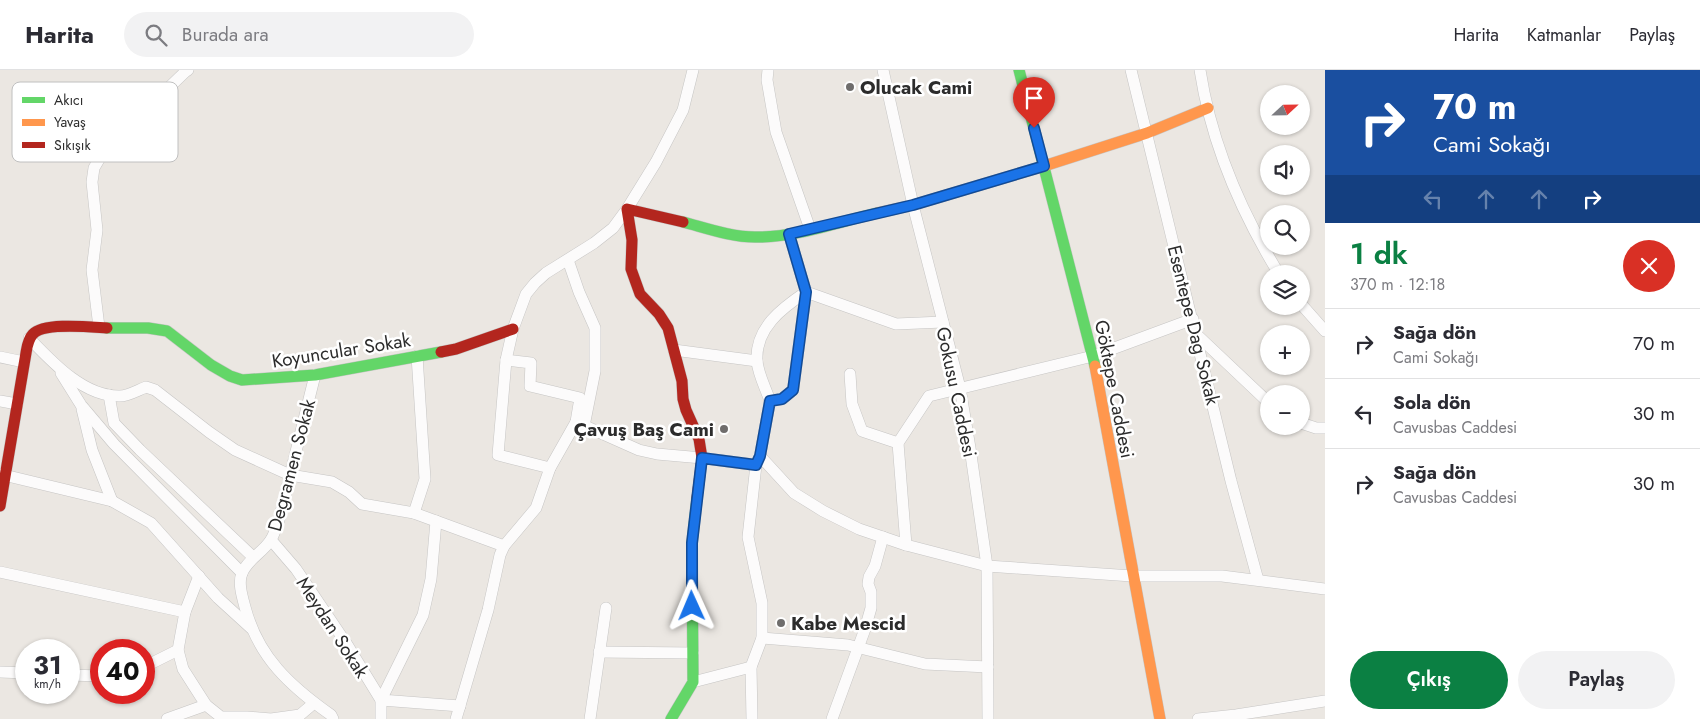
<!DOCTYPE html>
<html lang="tr">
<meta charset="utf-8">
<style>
:root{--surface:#fff;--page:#f2f2f3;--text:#2b2b33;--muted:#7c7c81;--line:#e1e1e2;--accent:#0b8043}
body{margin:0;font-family:Jost,sans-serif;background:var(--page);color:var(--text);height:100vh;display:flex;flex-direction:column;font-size:19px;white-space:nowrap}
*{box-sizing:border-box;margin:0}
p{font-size:16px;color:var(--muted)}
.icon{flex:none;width:28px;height:28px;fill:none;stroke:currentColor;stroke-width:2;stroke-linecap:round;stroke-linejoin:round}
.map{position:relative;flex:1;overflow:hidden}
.side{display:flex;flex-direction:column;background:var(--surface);width:375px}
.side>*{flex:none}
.guide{background:#1a4fa0;color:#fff;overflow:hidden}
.needle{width:32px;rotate:68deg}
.buttons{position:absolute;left:1260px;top:15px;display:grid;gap:10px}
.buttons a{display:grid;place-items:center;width:50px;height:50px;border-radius:50%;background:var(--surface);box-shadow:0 1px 4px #0004;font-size:25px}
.speed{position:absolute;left:15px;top:569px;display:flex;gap:10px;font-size:25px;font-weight:700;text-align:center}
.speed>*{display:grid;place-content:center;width:65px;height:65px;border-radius:50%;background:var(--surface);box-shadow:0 1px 4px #0004;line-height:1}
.speed small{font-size:12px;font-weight:400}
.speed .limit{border:8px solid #d22;background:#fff;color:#111}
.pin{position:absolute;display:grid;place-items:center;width:42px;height:42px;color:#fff;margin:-51px -21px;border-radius:50% 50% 50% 0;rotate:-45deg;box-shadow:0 0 5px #0007}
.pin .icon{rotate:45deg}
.me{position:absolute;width:55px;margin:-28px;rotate:359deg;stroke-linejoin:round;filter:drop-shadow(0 0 4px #0008)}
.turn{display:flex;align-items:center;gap:18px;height:105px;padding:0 25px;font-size:22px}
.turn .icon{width:65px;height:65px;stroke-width:2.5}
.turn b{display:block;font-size:35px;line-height:42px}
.lanes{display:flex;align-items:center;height:48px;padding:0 25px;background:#0003;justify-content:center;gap:25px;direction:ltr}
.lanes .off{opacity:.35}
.round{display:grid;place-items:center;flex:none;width:52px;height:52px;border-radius:26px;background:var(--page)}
.headline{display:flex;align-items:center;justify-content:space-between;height:85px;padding:0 25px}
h1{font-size:30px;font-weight:600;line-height:38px;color:var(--accent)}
.action{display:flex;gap:10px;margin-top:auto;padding:10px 25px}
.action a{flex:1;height:58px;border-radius:30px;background:var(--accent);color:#fff;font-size:20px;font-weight:600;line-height:58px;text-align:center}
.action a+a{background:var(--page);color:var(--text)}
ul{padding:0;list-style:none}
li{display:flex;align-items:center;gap:15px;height:70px;padding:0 25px;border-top:1px solid var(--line)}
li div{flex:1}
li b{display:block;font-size:19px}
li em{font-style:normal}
header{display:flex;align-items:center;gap:30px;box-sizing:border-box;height:70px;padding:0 25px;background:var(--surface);border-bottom:1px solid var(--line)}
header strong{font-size:24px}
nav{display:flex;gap:28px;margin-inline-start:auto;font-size:18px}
.search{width:350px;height:45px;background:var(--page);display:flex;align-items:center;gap:12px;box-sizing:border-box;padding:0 18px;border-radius:28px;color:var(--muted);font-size:19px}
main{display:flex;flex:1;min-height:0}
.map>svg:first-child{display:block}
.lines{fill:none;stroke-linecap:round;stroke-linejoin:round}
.street-casing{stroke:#c6c5c4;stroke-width:12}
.fast-casing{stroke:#c6c5c4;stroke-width:12}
.slow-casing{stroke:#c6c5c4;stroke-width:12}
.jam-casing{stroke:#c6c5c4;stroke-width:12}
.street{stroke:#fcfbfb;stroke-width:11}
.fast{stroke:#63d668;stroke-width:11}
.slow{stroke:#ff974d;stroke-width:11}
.jam{stroke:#b3261e;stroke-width:11}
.route-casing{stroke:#114b97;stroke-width:12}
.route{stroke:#1a73e8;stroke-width:9}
.poi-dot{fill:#6f6d6c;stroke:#fff;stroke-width:2}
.labels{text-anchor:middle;stroke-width:5;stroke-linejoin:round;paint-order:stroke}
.poi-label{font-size:19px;font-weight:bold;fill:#2c2c2c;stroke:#fff;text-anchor:start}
.street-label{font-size:19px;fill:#2c2c2c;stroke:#fff}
.key{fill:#fff;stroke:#c0c0c0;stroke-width:1}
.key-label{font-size:14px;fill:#2c2c2c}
</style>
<header>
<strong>Harita</strong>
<div class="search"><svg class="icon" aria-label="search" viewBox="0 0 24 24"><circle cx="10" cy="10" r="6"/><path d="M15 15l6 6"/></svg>Burada ara</div>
<nav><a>Harita</a><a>Katmanlar</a><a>Paylaş</a></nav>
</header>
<main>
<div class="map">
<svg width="1325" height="649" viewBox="0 0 1325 649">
<rect width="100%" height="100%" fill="#ebe7e2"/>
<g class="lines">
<defs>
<g id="street">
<polyline points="768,0 767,10 776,62 810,159"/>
<polyline points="883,0 913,135 960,318 970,378 987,496 988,649"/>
<polyline points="1131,0 1231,411 1258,510"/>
<path d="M1200 0C1211 72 1241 142 1279 204"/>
<polyline points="568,190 579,222 595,258 595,301 584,356"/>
<polyline points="1301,234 1325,261"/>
<polyline points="99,257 92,200 97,160 92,112 94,98 101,86 129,56 185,2 188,0"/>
<polyline points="1196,264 1269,333"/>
<path d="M29 268C52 292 84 327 120 326 128 326 138 320 146 317L155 320 209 362 235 380 290 405 332 412 349 422 362 434 414 443 504 476"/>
<polyline points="674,280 757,291"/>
<polyline points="0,287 24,292"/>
<polyline points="506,290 531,293 530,316 580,328 576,352 639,380 657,384 702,388 756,395"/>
<polyline points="61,303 81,335 114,374 242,503"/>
<polyline points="850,304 852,334 862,361 898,373"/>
<path d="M315 305 279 450C276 457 274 466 270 471 262 483 248 489 242 503 238 513 242 526 245 537 258 587 290 616 331 645L333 649"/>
<polyline points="109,325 114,353 140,380 253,487"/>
<polyline points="0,331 17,334"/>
<path d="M770 331C766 319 758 304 757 291 755 258 782 238 806 222L896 254 943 252"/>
<polyline points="82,339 92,380 112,431"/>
<polyline points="1301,353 1316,358 1325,358"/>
<polyline points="760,386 794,423 823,441 859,459 906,475 987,496 1132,506 1222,506 1325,519"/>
<polyline points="550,398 498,385 506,290 513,259 526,224 535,213 546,203 594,173 613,158 627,139 656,92 683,40 693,0"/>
<polyline points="0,404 112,431 151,453 218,528 252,559"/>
<polyline points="414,443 425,409 417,286"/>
<polyline points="436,451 431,509 423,545 381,630 460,636"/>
<polyline points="271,470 296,499 346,573 381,630 381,649"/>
<polyline points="906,475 898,373 929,326 1093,286 1193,249"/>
<polyline points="0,502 185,542"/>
<polyline points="199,506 185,542 178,580 183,599 206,635 221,647 247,647 271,649 300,645 314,633"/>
<polyline points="762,568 848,575 925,594 988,597"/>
<polyline points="599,582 693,583"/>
<polyline points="144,597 178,580"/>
<polyline points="0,602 26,603"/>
<polyline points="69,605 101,606"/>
<polyline points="693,612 751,597"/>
<polyline points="167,649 206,635"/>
<polyline points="456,649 488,540 500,485 504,476 536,438 550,398 576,352"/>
<polyline points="590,649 606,538"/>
<polyline points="752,649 751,597 762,568 762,533 748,467 756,395 760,386 770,331 782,329 793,320 806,222 789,164"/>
<polyline points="832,649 865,559 871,538 871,522 868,514 869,507 875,496 883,467"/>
<polyline points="1198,649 1236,645 1325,631"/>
</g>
<g id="fast">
<polyline points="1019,0 1095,296"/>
<path d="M683 152C706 158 731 167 755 167 794 168 838 152 877 143"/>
<polyline points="107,258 148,258 167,261 211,295 230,306 242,310 315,305 441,282"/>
<polyline points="671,649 693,612 692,473 697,428"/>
</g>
<g id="slow">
<polyline points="877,143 913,135 1044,96 1147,63 1208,38"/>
<polyline points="1095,296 1160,649"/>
</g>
<g id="jam">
<polyline points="683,152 627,139 632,170 631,199 640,224 659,244 668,258 682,311 683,329 686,340 699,369 702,388 697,428"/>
<polyline points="441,282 456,279 513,259"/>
<path d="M0 436 26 283C27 277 28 269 33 264 44 252 90 257 107 258"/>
</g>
</defs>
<use href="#street" class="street-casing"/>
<use href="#fast" class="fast-casing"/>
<use href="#slow" class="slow-casing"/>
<use href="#jam" class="jam-casing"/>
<use href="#street" class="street"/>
<use href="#fast" class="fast"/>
<use href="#slow" class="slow"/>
<use href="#jam" class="jam"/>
</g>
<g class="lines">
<defs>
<polyline id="route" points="692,536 692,473 702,388 756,395 760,386 770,331 782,329 793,320 806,222 789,164 913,135 1044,96 1034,58"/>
</defs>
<use href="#route" class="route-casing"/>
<use href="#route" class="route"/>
</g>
<g class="poi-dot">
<circle cx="850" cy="17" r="5"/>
<circle cx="724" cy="359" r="5"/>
<circle cx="781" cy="553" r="5"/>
</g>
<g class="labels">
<g class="poi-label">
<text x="860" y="24">Olucak Cami</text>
<text x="714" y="366" text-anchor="end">Çavuş Baş Cami</text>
<text x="791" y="560">Kabe Mescid</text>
</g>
<g class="street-label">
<text transform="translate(1194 255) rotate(76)" y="7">Esentepe Dag Sokak</text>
<text transform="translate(341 280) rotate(-9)" y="7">Koyuncular Sokak</text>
<text transform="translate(1115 319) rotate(79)" y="7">Göktepe Caddesi</text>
<text transform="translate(957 322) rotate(78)" y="7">Gokusu Caddesi</text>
<text transform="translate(291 395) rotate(-75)" y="7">Degramen Sokak</text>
<text transform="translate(333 557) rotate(57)" y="7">Meydan Sokak</text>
</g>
</g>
<rect x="12" y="12" width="166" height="80" rx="8" class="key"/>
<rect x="22" y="27" width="23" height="6" fill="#63d668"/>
<rect x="22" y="49" width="23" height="7" fill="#ff974d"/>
<rect x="22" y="72" width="23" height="6" fill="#b3261e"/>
<g class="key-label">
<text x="54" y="35">Akıcı</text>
<text x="54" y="57">Yavaş</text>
<text x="54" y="80">Sıkışık</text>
</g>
</svg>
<div class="buttons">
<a><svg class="needle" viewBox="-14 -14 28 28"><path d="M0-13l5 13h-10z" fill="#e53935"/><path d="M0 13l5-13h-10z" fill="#7c7c81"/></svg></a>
<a><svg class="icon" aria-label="sound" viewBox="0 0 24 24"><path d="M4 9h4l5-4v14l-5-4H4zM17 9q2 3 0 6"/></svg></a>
<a><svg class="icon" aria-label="search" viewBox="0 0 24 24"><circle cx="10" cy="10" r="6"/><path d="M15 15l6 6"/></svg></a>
<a><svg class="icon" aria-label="layers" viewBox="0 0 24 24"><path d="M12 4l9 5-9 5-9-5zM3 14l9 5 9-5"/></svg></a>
<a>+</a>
<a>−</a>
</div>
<div class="speed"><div>31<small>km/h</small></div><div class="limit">40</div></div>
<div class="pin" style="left:1034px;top:58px;background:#d93025"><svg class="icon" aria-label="arrive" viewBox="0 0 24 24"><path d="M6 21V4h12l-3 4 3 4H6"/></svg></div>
<svg class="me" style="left:692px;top:536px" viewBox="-20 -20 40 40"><path d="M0-17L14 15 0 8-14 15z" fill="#1a73e8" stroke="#fff" stroke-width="4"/></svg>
</div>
<section class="side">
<div class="guide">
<div class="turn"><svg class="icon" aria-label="right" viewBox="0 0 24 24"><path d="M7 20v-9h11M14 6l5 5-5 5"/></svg><div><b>70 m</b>Cami Sokağı</div></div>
<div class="lanes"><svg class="icon off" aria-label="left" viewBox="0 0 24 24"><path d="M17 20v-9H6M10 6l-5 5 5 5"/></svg><svg class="icon off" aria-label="ahead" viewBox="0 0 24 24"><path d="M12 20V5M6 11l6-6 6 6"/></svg><svg class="icon off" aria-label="ahead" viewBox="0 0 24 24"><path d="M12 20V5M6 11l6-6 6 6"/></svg><svg class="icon" aria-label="right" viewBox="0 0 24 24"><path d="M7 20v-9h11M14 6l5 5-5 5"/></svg></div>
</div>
<div class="headline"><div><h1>1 dk</h1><p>370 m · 12:18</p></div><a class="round" style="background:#d93025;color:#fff"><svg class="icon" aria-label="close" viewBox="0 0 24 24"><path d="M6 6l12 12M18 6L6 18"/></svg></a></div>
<ul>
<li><svg class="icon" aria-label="right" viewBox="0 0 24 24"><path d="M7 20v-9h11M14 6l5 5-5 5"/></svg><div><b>Sağa dön</b><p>Cami Sokağı</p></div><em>70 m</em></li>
<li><svg class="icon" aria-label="left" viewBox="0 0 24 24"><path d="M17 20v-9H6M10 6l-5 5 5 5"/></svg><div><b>Sola dön</b><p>Cavusbas Caddesi</p></div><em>30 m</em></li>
<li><svg class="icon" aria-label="right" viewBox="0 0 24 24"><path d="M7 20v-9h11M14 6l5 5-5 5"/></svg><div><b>Sağa dön</b><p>Cavusbas Caddesi</p></div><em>30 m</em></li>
</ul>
<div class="action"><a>Çıkış</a><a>Paylaş</a></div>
</section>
</main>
